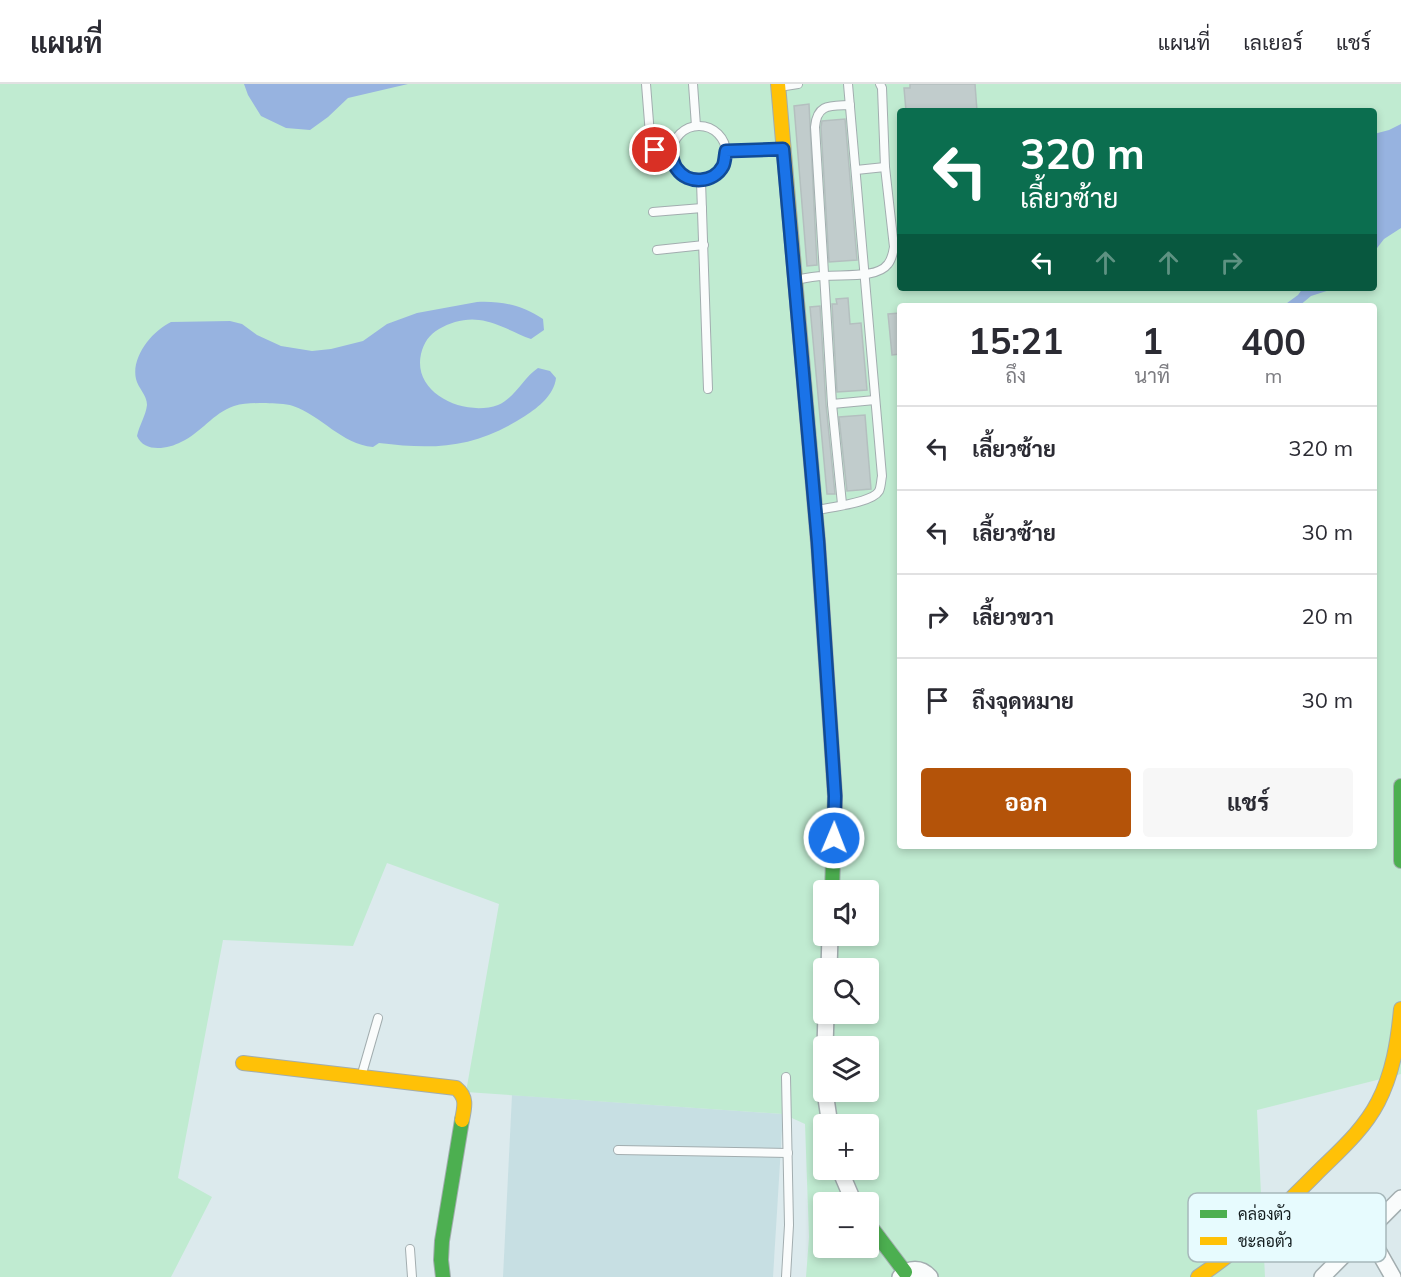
<!DOCTYPE html>
<html lang="th">
<meta charset="utf-8">
<style>
:root{--surface:#fff;--page:#f7f7f7;--text:#2b2b33;--muted:#7c7c81;--line:#e1e1e2;--accent:#b45309}
body{margin:0;font-family:Mulish,Sarabun,sans-serif;background:var(--page);color:var(--text);height:100vh;display:flex;flex-direction:column;font-size:22px;white-space:nowrap}
*{box-sizing:border-box;margin:0}
p{font-size:20px;color:var(--muted)}
.icon{flex:none;width:33px;height:33px;fill:none;stroke:currentColor;stroke-width:2;stroke-linecap:round;stroke-linejoin:round}
.map{position:relative;flex:1;overflow:hidden}
.sheet{position:absolute;left:897px;top:219px;width:480px;height:546px;display:flex;flex-direction:column;background:var(--surface);border-radius:6px;box-shadow:0 3px 9px #0003}
.sheet>*{flex:none}
.hud{position:absolute;left:897px;top:24px;width:480px;height:183px;border-radius:6px;box-shadow:0 3px 9px #0003;background:#0b6e4f;color:#fff;overflow:hidden}
.controls{position:absolute;left:813px;top:796px;display:grid;gap:12px}
.controls a{display:grid;place-items:center;width:66px;height:66px;border-radius:6px;background:var(--surface);box-shadow:0 3px 9px #0003;font-size:30px}
.pin{position:absolute;display:grid;place-items:center;width:51px;height:51px;color:#fff;margin:-26px;border:3px solid #fff;border-radius:50%;box-shadow:0 2px 6px #0007}
.me{position:absolute;width:66px;margin:-33px;rotate:1deg;stroke-linejoin:round;filter:drop-shadow(0 0 4px #0008)}
.turn{display:flex;align-items:center;gap:21px;height:126px;padding:0 24px;font-size:27px}
.turn .icon{width:78px;height:78px;stroke-width:2.5}
.turn b{display:block;font-size:42px;line-height:51px}
.lanes{display:flex;align-items:center;height:57px;padding:0 24px;background:#0003;justify-content:center;gap:30px;direction:ltr}
.lanes .off{opacity:.35}
.eta{display:flex;justify-content:space-evenly;align-items:center;height:102px;text-align:center}
.eta b{font-size:36px;font-weight:700;line-height:42px}
.action{display:flex;gap:12px;margin-top:auto;padding:12px 24px}
.action a{flex:1;height:69px;border-radius:6px;background:var(--accent);color:#fff;font-size:24px;font-weight:700;line-height:69px;text-align:center}
.action a+a{background:var(--page);color:var(--text)}
ul{padding:0;list-style:none}
li{display:flex;align-items:center;gap:18px;height:84px;padding:0 24px;border-top:2px solid var(--line)}
li div{flex:1}
li b{display:block;font-size:22px}
li em{font-style:normal}
header{display:flex;align-items:center;gap:36px;box-sizing:border-box;height:84px;padding:0 30px;background:var(--surface);border-bottom:2px solid var(--line)}
header strong{font-size:28px}
nav{display:flex;gap:33px;margin-inline-start:auto;font-size:21px}
.map>svg:first-child{display:block}
.built{fill:#c7dfe3}
.green{fill:#c0ebd1;fill-rule:evenodd}
.water{fill:#97b3e0}
.building{fill:#c1cccc;stroke:#b4bfbf;stroke-width:1.5}
.lines{fill:none;stroke-linecap:round;stroke-linejoin:round}
.lane-casing{stroke:#a2adaf;stroke-width:10}
.street-casing{stroke:#a2adaf;stroke-width:18}
.fast-casing{stroke:#a2adaf;stroke-width:16}
.slow-casing{stroke:#a2adaf;stroke-width:16}
.lane{stroke:#fafcfc;stroke-width:8}
.street{stroke:#fafcfc;stroke-width:15}
.fast{stroke:#4caf50;stroke-width:14}
.slow{stroke:#ffc107;stroke-width:14}
.route-casing{stroke:#114b97;stroke-width:15}
.route{stroke:#1a73e8;stroke-width:10}
.key{fill:#e7fbfe;stroke:#a7b8bb;stroke-width:1.5}
.key-label{font-size:16px;fill:#131c1e}
</style>
<header>
<strong>แผนที่</strong>
<nav><a>แผนที่</a><a>เลเยอร์</a><a>แชร์</a></nav>
</header>
<div class="map">
<svg width="1401" height="1193" viewBox="0 0 1401 1193">
<rect width="100%" height="100%" fill="#dceaed"/>
<polygon class="built" points="512,1011 783,1030 773,1193 503,1193"/>
<path class="green" d="M0 0H1401V990L1257 1026 1265 1193H806L809 1153 805 1040 783 1030 466 1008 499 820 387 779 353 862 223 856 178 1094 212 1113 171 1193H0ZM900 27H1374V204H900ZM900 222H1374V762H900ZM824 807H868V852H824ZM824 885H868V930H824ZM824 963H868V1008H824ZM824 1041H868V1086H824ZM824 1119H868V1164H824Z"/>
<g class="water">
<polygon points="244,0 408,0 348,14 328,33 310,46 286,44 261,32 248,11"/>
<polygon points="1401,40 1401,144 1384,155 1374,168 1374,50 1389,46"/>
<polygon points="1303,204 1336,204 1311,212 1299,222 1283,222 1298,211"/>
<path d="M477 218C502 217 522 221 543 235L544 246 531 255C514 249 497 238 479 236 466 234 451 238 439 245 429 251 424 258 421 270 412 310 465 333 498 321 515 314 523 294 538 284L550 287 556 294C554 311 539 323 525 332 475 364 436 366 379 359L373 363C341 360 322 332 293 322 285 319 274 320 266 319 255 319 244 319 234 322 213 329 201 349 181 358 168 365 144 369 137 352 139 342 146 331 147 321 147 311 138 304 136 295 131 273 152 247 171 238L230 237 242 240 257 251 281 262 312 267 331 265 363 257 387 240 417 229Z"/>
</g>
<g class="building">
<polygon points="910,0 975,0 977,27 906,27 904,4 910,4"/>
<polygon points="809,20 817,181 807,182 794,22"/>
<polygon points="845,35 857,176 829,178 821,43 822,37"/>
<polygon points="848,214 850,240 861,239 867,306 837,308 832,220 837,220 836,215"/>
<polygon points="820,222 826,321 835,410 827,410 810,223"/>
<polygon points="900,229 900,270 892,271 888,230"/>
<polygon points="865,331 871,405 847,407 839,333"/>
</g>
<g class="lines">
<defs>
<g id="lane">
<polyline points="646,0 650,51 655,66 671,71"/>
<polyline points="693,0 696,42"/>
<polyline points="779,3 798,0"/>
<circle cx="699" cy="69" r="27"/>
<polyline points="726,67 782,65"/>
<polyline points="856,86 885,83"/>
<polyline points="701,97 708,305"/>
<polyline points="653,128 702,124"/>
<polyline points="657,166 704,161"/>
<path d="M796 196C805 194 815 192 824 192 841 190 877 195 888 180 892 175 893 169 894 163L885 83 882 4 880 0"/>
<polyline points="832,320 875,316"/>
<path d="M842 420 832 320 815 43C817 19 831 22 850 21"/>
<path d="M817 426C831 423 872 419 879 407 881 403 881 397 882 392L848 0"/>
<polyline points="361,993 378,934"/>
<polyline points="618,1066 788,1069"/>
<polyline points="410,1165 412,1193"/>
<polyline points="786,1193 789,1141 786,993"/>
</g>
<g id="street">
<polyline points="829,885 830,852"/>
<polyline points="825,963 826,930"/>
<polyline points="825,1008 830,1041"/>
<polyline points="840,1086 854,1119"/>
<polyline points="1368,1149 1393,1193"/>
<path d="M900 1193C909 1183 921 1183 930 1193"/>
<polyline points="1322,1193 1401,1114"/>
</g>
<g id="fast">
<polyline points="803,286 818,458 835,712 832,807"/>
<polyline points="1401,702 1401,777"/>
<polyline points="868,1139 905,1188"/>
<polyline points="443,1193 441,1176 442,1157 462,1036"/>
</g>
<g id="slow">
<polyline points="778,0 803,286"/>
<path d="M243 979 456 1004C467 1013 465 1022 462 1036"/>
<path d="M1198 1193C1242 1164 1278 1128 1315 1091 1338 1068 1363 1047 1378 1018 1393 989 1398 957 1401 925"/>
</g>
</defs>
<use href="#lane" class="lane-casing"/>
<use href="#street" class="street-casing"/>
<use href="#fast" class="fast-casing"/>
<use href="#slow" class="slow-casing"/>
<use href="#lane" class="lane"/>
<use href="#street" class="street"/>
<use href="#fast" class="fast"/>
<use href="#slow" class="slow"/>
</g>
<g class="lines">
<defs>
<path id="route" d="M655 66 671 71C673 76 674 82 677 85 688 101 714 99 723 82 725 78 725 71 726 67L783 65 818 458 835 712 834 754"/>
</defs>
<use href="#route" class="route-casing"/>
<use href="#route" class="route"/>
</g>
<rect x="1188" y="1109" width="198" height="69" rx="9" class="key"/>
<rect x="1200" y="1126" width="27" height="8" fill="#4caf50"/>
<rect x="1200" y="1153" width="27" height="8" fill="#ffc107"/>
<g class="key-label">
<text x="1238" y="1136">คล่องตัว</text>
<text x="1238" y="1163">ชะลอตัว</text>
</g>
</svg>
<div class="controls">
<a><svg class="icon" aria-label="sound" viewBox="0 0 24 24"><path d="M4 9h4l5-4v14l-5-4H4zM17 9q2 3 0 6"/></svg></a>
<a><svg class="icon" aria-label="search" viewBox="0 0 24 24"><circle cx="10" cy="10" r="6"/><path d="M15 15l6 6"/></svg></a>
<a><svg class="icon" aria-label="layers" viewBox="0 0 24 24"><path d="M12 4l9 5-9 5-9-5zM3 14l9 5 9-5"/></svg></a>
<a>+</a>
<a>−</a>
</div>
<div class="pin" style="left:655px;top:66px;background:#d93025"><svg class="icon" aria-label="arrive" viewBox="0 0 24 24"><path d="M6 21V4h12l-3 4 3 4H6"/></svg></div>
<svg class="me" style="left:834px;top:754px" viewBox="-20 -20 40 40"><circle r="17" fill="#1a73e8" stroke="#fff" stroke-width="3"/><path d="M0-11L8 9 0 5-8 9z" fill="#fff"/></svg>
<div class="hud">
<div class="turn"><svg class="icon" aria-label="left" viewBox="0 0 24 24"><path d="M17 20v-9H6M10 6l-5 5 5 5"/></svg><div><b>320 m</b>เลี้ยวซ้าย</div></div>
<div class="lanes"><svg class="icon" aria-label="left" viewBox="0 0 24 24"><path d="M17 20v-9H6M10 6l-5 5 5 5"/></svg><svg class="icon off" aria-label="ahead" viewBox="0 0 24 24"><path d="M12 20V5M6 11l6-6 6 6"/></svg><svg class="icon off" aria-label="ahead" viewBox="0 0 24 24"><path d="M12 20V5M6 11l6-6 6 6"/></svg><svg class="icon off" aria-label="right" viewBox="0 0 24 24"><path d="M7 20v-9h11M14 6l5 5-5 5"/></svg></div>
</div>
<section class="sheet">
<div class="eta">
<div><b>15:21</b><p>ถึง</p></div>
<div><b>1</b><p>นาที</p></div>
<div><b>400</b><p>m</p></div>
</div>
<ul>
<li><svg class="icon" aria-label="left" viewBox="0 0 24 24"><path d="M17 20v-9H6M10 6l-5 5 5 5"/></svg><div><b>เลี้ยวซ้าย</b></div><em>320 m</em></li>
<li><svg class="icon" aria-label="left" viewBox="0 0 24 24"><path d="M17 20v-9H6M10 6l-5 5 5 5"/></svg><div><b>เลี้ยวซ้าย</b></div><em>30 m</em></li>
<li><svg class="icon" aria-label="right" viewBox="0 0 24 24"><path d="M7 20v-9h11M14 6l5 5-5 5"/></svg><div><b>เลี้ยวขวา</b></div><em>20 m</em></li>
<li><svg class="icon" aria-label="arrive" viewBox="0 0 24 24"><path d="M6 21V4h12l-3 4 3 4H6"/></svg><div><b>ถึงจุดหมาย</b></div><em>30 m</em></li>
</ul>
<div class="action"><a>ออก</a><a>แชร์</a></div>
</section>
</div>
